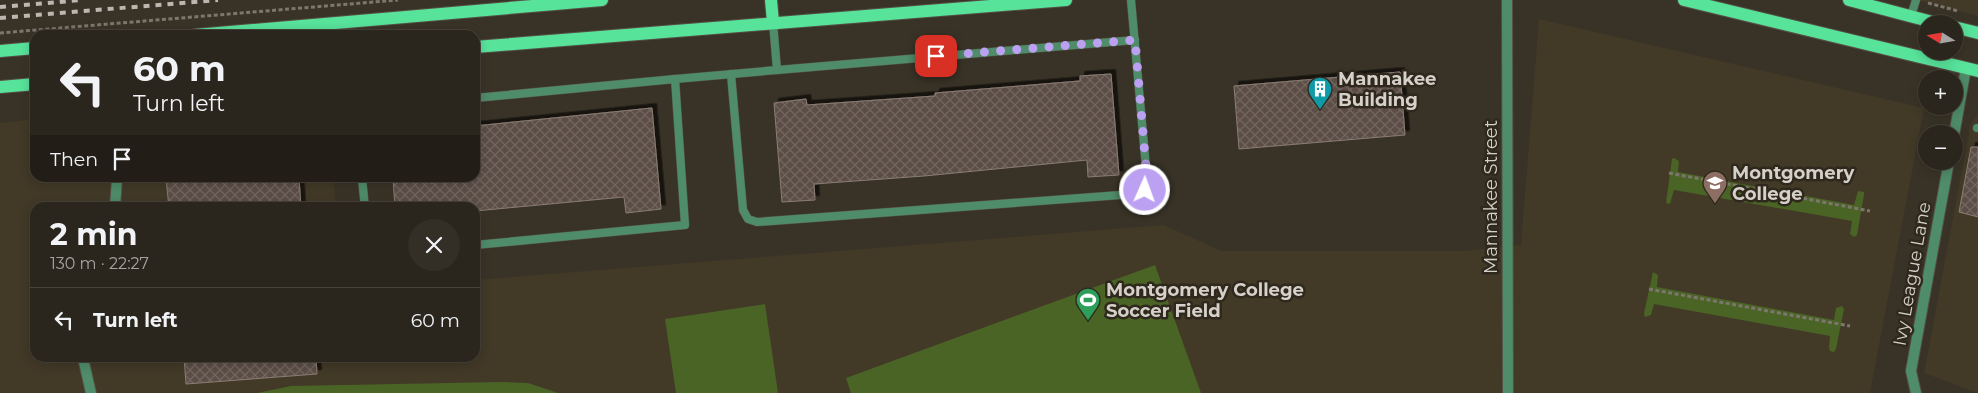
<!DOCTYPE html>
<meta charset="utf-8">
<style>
:root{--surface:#2b261d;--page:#332e26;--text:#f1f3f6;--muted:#a6a5a4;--line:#47433b}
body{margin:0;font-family:Montserrat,sans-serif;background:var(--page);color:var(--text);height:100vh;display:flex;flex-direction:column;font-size:19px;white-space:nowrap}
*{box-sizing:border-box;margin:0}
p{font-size:16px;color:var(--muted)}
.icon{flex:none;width:28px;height:28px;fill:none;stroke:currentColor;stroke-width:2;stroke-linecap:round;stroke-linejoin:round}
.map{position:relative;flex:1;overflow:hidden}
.side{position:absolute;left:30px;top:202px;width:450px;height:160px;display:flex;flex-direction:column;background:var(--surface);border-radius:15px;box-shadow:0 2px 12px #0003,0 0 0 1px var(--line)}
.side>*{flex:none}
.banner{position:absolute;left:30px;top:30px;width:450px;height:152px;border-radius:15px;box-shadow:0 2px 12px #0003,0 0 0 1px var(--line);background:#2b261d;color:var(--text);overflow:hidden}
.needle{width:32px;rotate:281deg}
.tools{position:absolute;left:1918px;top:15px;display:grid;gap:10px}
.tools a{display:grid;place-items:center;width:45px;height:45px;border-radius:50%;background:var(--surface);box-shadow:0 2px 12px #0003,0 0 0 1px var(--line);font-size:25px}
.pin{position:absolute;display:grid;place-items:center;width:42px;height:42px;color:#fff;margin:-21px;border-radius:10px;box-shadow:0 2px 8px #0006}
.me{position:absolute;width:55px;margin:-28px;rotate:2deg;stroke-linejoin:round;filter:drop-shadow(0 0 4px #0008)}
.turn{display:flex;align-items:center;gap:18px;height:105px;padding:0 20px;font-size:22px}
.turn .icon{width:65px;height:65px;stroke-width:2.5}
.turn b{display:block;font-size:35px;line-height:42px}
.then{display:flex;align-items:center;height:48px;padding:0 20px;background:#0003;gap:10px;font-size:19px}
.round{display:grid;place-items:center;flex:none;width:52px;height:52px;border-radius:26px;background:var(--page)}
.head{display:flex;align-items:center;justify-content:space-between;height:85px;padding:0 20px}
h1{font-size:30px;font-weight:700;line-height:38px}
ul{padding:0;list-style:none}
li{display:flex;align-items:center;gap:15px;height:65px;padding:0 20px;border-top:1px solid var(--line)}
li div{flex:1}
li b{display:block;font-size:19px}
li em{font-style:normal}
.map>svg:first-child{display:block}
.built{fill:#423927}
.green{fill:#4a6426}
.building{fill:url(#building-cross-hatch);stroke:#8b7d74;filter:url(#shadow)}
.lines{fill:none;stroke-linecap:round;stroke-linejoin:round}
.service-casing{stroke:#554f44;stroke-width:9}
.minor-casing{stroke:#554f44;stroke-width:12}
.tertiary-casing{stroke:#554f44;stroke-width:12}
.primary-casing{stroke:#554f44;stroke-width:14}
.path{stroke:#7c766d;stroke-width:3;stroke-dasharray:4 2.5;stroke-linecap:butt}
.service{stroke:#4f8c69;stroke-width:8}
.minor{stroke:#4f8c69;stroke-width:10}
.tertiary{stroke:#4f8c69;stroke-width:10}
.primary{stroke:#58e39b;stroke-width:12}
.rail{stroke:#bcb7b0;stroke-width:4;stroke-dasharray:6 6;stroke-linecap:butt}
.route{stroke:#bca0f2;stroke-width:9;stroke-dasharray:0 16.2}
.labels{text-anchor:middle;stroke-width:5;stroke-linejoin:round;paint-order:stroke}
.poi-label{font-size:18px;font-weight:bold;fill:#d5d1ca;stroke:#2f291d;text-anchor:start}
.street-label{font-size:18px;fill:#d5d1ca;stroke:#2f291d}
</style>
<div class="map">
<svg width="1978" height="393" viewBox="0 0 1978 393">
<defs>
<pattern id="building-cross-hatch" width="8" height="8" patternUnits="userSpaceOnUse" patternTransform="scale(1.25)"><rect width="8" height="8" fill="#5b4e46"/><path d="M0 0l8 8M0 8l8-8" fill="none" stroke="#72665f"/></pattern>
<filter id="shadow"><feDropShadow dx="4.5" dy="-4.5" stdDeviation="0" flood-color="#0009"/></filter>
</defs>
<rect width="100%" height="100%" fill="#393327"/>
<g class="built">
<polygon points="1917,0 1978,0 1978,16"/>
<polygon points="1539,19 1924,108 1870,393 0,393 0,123 35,119 35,178 333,178 336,207 35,208 35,358 475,358 475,280 1164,225 1221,251 1465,251 1521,245"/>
<polygon points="1978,116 1978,393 1924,373 1971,122"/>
</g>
<g class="green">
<polygon points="1674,158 1679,161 1678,172 1854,205 1858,191 1864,192 1864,195 1857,235 1854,237 1850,234 1852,221 1674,190 1670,204 1666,203 1672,159"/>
<polygon points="1155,265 1201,393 851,393 846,378"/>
<polygon points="1653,272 1658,275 1657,287 1834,320 1836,308 1842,306 1844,309 1836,349 1834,352 1830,351 1829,348 1830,336 1654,304 1651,315 1645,317 1644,313"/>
<polygon points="765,304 778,393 676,393 665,319"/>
<polygon points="502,382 528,383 558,393 257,393 291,386"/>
</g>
<g class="building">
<polygon points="1400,72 1405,135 1239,149 1234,86"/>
<polygon points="1111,74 1119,175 1088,177 1087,160 924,176 814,184 815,200 782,202 774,103 806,99 807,105 935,96 935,93 1080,81 1080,76"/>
<polygon points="652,108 661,209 626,213 624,197 475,211 475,208 395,208 393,178 429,178 430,183 475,178 475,126"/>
<polygon points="1971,147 1978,147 1978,217 1959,212"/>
<polygon points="166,178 299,178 301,208 169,208"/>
<polygon points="184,358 316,358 317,374 186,384"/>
</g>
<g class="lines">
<defs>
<g id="service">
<polyline points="1911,16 1916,0"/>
<polyline points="777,70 1135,40"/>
<polyline points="731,74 743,210 748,219 757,222 1134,194 1145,190 1147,179 1131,0"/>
<polyline points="675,79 777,70 773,22"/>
<polyline points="475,98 675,79 685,225 475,245"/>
<polyline points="1977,128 1978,128"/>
<polyline points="362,178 365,208"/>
</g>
<g id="minor">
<polyline points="1954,135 1966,68"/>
<polyline points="115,208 117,178"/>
<polyline points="83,358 91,393"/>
<polyline points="1916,393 1911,371 1949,161"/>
</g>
<polyline id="tertiary" points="1507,0 1508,393"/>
<g id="primary">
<polyline points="771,0 773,22"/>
<polyline points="1684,0 1978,71"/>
<polyline points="1849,0 1940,24"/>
<polyline points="1954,27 1978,33"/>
<polyline points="195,35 602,0"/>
<polyline points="475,47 1066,0"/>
<polyline points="0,51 35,48"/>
<polyline points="0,87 35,84"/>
</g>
</defs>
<use href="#service" class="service-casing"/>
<use href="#minor" class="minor-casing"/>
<use href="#tertiary" class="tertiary-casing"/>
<use href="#primary" class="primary-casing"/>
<g class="path">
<polyline points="1928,3 1958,11"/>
<polyline points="0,33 398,0"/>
<polyline points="1669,173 1870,211"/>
<polyline points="1649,289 1850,326"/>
</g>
<use href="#service" class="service"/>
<use href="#minor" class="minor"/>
<use href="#tertiary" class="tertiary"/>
<use href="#primary" class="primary"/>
<g class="rail">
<polyline points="0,7 82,0"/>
<polyline points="0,18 218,0"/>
</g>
</g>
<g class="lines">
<polyline class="route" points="936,56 1135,40 1147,179 1145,190"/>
</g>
<defs>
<symbol id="building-pin" viewBox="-11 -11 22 30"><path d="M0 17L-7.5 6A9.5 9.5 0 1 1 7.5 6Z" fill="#0f9aa8" stroke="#2f291d"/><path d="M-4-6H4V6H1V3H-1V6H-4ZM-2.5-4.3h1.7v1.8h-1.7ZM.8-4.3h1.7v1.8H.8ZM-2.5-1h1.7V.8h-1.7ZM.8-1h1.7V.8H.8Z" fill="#fff"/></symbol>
<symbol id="university-pin" viewBox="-11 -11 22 30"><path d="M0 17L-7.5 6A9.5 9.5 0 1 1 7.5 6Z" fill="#8d6e63" stroke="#2f291d"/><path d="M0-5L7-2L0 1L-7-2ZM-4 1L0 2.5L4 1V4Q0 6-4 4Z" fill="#fff"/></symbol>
<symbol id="stadium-pin" viewBox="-11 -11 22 30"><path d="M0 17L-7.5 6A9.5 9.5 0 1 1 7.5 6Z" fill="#2e9e5b" stroke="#2f291d"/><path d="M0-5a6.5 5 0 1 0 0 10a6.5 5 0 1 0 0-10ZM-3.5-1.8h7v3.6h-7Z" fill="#fff"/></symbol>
</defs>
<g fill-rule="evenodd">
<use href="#building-pin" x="1306" y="75" width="28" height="38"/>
<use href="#university-pin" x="1701" y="169" width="28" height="38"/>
<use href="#stadium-pin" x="1074" y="286" width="28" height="38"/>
</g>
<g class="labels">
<g class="poi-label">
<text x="1338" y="85">Mannakee<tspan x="1338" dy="21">Building</tspan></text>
<text x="1732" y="179">Montgomery<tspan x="1732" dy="21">College</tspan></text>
<text x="1106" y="296">Montgomery College<tspan x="1106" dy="21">Soccer Field</tspan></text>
</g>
<g class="street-label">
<text transform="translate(1491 197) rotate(-90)" y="6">Mannakee Street</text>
<text transform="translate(1912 274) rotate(-80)" y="6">Ivy League Lane</text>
</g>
</g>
</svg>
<div class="tools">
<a><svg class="needle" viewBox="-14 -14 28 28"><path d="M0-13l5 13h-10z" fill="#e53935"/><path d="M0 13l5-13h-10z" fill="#a6a5a4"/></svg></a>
<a>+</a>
<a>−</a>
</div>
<div class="pin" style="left:936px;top:56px;background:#d93025"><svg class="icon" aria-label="arrive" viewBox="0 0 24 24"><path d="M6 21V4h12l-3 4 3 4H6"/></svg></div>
<svg class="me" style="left:1145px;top:190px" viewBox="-20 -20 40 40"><circle r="17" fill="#bca0f2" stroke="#fff" stroke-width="3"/><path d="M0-11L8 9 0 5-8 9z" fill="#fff"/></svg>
<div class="banner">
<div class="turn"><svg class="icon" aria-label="left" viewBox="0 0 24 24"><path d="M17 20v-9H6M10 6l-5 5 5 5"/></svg><div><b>60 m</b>Turn left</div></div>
<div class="then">Then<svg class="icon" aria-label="arrive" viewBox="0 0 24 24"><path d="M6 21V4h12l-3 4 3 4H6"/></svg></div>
</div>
<section class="side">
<div class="head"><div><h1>2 min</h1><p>130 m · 22:27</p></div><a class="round"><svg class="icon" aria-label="close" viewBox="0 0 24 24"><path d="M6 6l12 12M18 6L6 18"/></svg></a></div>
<ul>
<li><svg class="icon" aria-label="left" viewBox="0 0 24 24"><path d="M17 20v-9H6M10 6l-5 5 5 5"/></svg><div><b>Turn left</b></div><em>60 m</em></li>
</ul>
</section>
</div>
